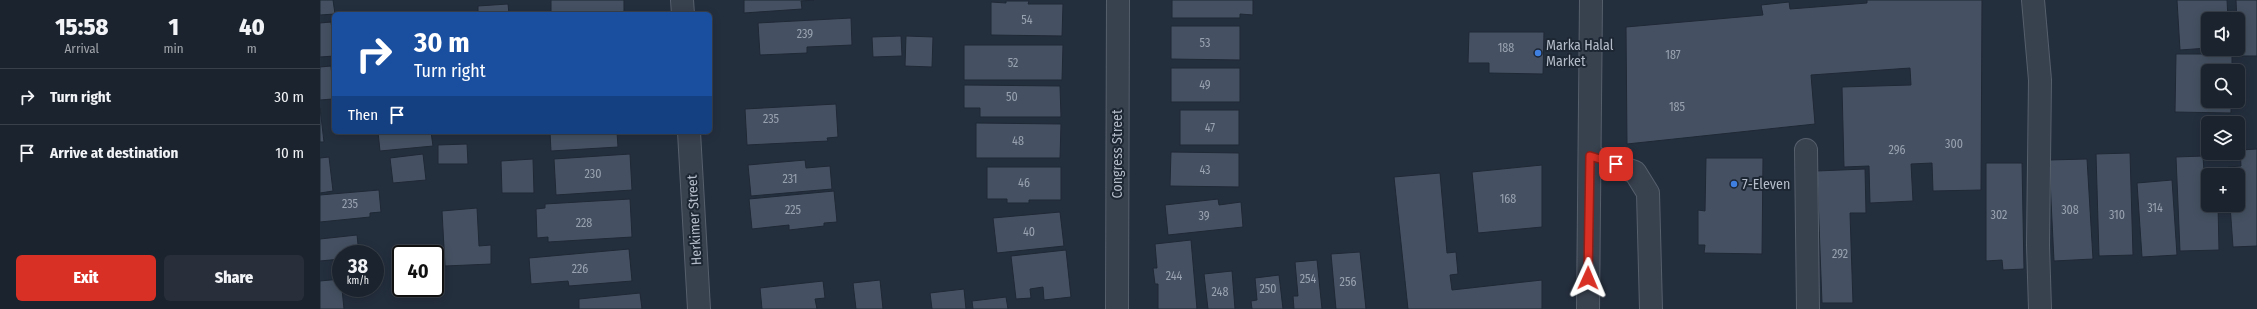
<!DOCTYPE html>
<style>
:root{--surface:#1b232e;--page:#282f3a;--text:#f1f3f6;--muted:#a0a4aa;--line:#39404a;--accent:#d93025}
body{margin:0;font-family:"Fira Sans Condensed",sans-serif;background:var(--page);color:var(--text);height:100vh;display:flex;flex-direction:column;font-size:15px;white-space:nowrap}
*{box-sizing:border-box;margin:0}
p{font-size:13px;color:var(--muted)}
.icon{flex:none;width:22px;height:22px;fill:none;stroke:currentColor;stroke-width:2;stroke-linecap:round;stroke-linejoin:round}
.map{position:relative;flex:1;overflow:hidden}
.panel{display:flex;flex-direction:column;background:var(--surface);width:320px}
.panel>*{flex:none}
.top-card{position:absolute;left:12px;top:12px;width:380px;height:122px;border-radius:6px;box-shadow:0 2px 10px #0003,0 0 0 1px var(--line);background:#1a4fa0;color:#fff;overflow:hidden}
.buttons{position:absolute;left:1881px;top:12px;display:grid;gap:8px}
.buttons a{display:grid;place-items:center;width:44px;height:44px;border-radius:6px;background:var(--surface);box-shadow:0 2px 10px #0003,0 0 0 1px var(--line);font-size:20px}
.speed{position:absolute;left:12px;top:245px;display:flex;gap:8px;font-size:20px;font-weight:700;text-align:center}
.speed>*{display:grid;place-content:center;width:52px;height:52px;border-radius:50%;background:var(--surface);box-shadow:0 2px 10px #0003,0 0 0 1px var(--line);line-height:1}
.speed small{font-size:10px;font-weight:400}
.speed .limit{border:2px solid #111;border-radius:6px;background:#fff;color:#111}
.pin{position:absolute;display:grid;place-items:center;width:34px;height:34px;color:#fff;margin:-17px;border-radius:8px;box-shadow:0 2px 6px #0006}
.me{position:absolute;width:44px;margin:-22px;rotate:1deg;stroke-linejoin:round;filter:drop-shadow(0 0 3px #0008)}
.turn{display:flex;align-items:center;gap:14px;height:84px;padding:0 16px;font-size:18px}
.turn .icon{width:52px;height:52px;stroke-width:2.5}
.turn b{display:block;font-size:28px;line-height:34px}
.then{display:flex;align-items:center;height:38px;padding:0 16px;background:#0003;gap:8px;font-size:15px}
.eta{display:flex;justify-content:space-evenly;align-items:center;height:68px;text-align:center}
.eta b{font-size:24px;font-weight:800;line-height:28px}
.button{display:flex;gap:8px;margin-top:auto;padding:8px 16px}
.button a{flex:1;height:46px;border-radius:6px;background:var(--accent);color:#fff;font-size:16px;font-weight:800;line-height:46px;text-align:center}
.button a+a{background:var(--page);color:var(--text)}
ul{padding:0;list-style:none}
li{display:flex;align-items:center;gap:12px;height:56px;padding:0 16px;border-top:1px solid var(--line)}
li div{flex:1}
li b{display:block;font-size:15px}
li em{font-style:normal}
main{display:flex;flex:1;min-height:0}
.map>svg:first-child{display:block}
.building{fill:#455162;stroke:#1f2835}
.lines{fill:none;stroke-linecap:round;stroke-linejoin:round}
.minor-casing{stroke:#565f6c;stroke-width:24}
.minor{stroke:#38414e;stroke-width:22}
.route-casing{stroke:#8d1f18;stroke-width:10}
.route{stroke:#d93025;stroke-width:7}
.shop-dot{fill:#3f7fe0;stroke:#1d2633;stroke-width:1.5}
.labels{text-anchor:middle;stroke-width:4;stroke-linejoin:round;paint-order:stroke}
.number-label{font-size:12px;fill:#98a1af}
.poi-label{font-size:14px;fill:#b4bcc9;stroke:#1d2633;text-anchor:start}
.street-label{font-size:14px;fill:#b4bcc9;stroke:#1d2633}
</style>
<main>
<section class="panel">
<div class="eta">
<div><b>15:58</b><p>Arrival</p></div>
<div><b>1</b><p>min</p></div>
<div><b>40</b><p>m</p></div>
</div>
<ul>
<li><svg class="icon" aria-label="right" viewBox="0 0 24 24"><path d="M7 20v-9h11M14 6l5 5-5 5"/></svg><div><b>Turn right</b></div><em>30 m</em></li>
<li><svg class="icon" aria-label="arrive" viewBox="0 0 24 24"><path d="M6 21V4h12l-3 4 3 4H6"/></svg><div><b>Arrive at destination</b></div><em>10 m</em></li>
</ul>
<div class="button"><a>Exit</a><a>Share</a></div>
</section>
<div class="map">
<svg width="1937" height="309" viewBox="0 0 1937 309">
<rect width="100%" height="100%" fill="#242f3e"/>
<g class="building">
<polygon points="0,0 13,0 15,14 0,15"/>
<polygon points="231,0 304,0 304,14 238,14 238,12 231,12"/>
<polygon points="424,0 494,0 481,1 482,9 424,13"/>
<polygon points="852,0 933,0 933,15 920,14 920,18 852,18"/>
<polygon points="1547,0 1662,0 1661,190 1613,191 1612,163 1591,164 1593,201 1550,203 1549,166 1524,167 1522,87 1591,85 1590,68 1491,75 1495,124 1307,144 1306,27 1443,15 1441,5 1469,2 1470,9 1547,3"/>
<polygon points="1857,0 1907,0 1908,19 1888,19 1888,48 1860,50"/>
<polygon points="1916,0 1937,0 1937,56 1916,56 1916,49 1918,49"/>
<polygon points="686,1 709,1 708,4 743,4 742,36 671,35 671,2 686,3"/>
<polygon points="188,4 189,14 158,14 158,6"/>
<polygon points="531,18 532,45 487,47 487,53 440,55 438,23"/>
<polygon points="11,22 12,29 14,29 14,56 0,57 0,23"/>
<polygon points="851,26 920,26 920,60 851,59"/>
<polygon points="1149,32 1224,32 1223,74 1169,73 1169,63 1148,63"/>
<polygon points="581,36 582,56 553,57 552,37"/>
<polygon points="586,36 613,37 612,67 585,66"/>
<polygon points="644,45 743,45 742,80 644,80"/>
<polygon points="1856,54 1912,54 1912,71 1888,71 1888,101 1911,101 1911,113 1855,112"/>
<polygon points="11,66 12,77 14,76 13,99 0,100 0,67"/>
<rect x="851" y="68" width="69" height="34"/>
<polygon points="644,85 740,86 741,117 660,117 660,108 644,108"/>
<polygon points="516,104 518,137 507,138 508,141 427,145 425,109"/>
<polygon points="0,108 4,142 0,142"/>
<rect x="860" y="110" width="59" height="35"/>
<polygon points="656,123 741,124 740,158 656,158"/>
<polygon points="58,132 111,132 113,146 60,151"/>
<polygon points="230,132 297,132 298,147 231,151"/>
<polygon points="147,144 148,164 118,164 118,145"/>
<polygon points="1937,149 1937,246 1913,247 1910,205 1918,205 1918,175 1909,175 1908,167 1921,166 1920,150"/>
<polygon points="851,152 919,153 919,187 850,186"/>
<polygon points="1810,153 1813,255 1779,256 1776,154"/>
<polygon points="103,154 106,180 73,183 70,158"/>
<polygon points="310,154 312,190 236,195 234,159"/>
<polygon points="1883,156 1884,171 1897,171 1897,175 1888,175 1888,205 1898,205 1899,250 1860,251 1856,157"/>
<polygon points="9,157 13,191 0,193 0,158"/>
<polygon points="1386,158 1443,158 1442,254 1384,253 1385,245 1378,245 1378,210 1385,211"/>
<polygon points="213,159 214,193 182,193 181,161"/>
<polygon points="1767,159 1773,259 1734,261 1729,160"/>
<polygon points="485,160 486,168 510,166 512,189 431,196 428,165"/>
<polygon points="1666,163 1702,163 1704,269 1683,270 1682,260 1666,261"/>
<polygon points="1222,165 1222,227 1158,233 1152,172"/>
<polygon points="667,167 741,167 741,200 709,200 709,203 687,203 687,199 667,199"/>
<polygon points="1545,169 1546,213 1530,213 1533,303 1502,303 1497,171"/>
<polygon points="1120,173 1127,253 1136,252 1138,274 1130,275 1132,290 1222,280 1222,309 1088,309 1074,177"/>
<polygon points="1852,180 1857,255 1822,257 1817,183"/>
<polygon points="59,190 61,212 50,213 50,217 0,222 0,195"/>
<polygon points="514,191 517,222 504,223 504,226 469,230 469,225 432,229 429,199"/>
<polygon points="310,199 312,237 228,242 228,237 217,238 216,209 225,208 225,204"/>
<polygon points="898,199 899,205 921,202 923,227 848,235 845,205"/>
<polygon points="157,208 159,246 171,245 171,264 125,266 122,211"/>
<polygon points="740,212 744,246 677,253 673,218"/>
<polygon points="37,235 39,254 21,254 21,259 0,261 0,239"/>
<polygon points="871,240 877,309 838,309 838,284 835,284 833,268 837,268 835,244"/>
<polygon points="309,249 312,281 249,286 248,281 211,284 209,258"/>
<polygon points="746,250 751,297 724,300 723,287 710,289 711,298 696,299 691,256"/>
<polygon points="1040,252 1046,309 1016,309 1011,254"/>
<polygon points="997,260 1002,309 974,309 973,296 978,296 975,262"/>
<polygon points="912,271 915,309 888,309 884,274"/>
<polygon points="959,275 963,309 932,309 931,301 937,300 935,278"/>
<polygon points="21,279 24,309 0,309 0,281"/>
<polygon points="560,280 563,309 536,309 533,283"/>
<polygon points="503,281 505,298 495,299 497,309 442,309 440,288"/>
<polygon points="644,289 646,309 612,309 610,293"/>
<polygon points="320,293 322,309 259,309 259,299"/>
<polygon points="686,297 688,309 653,309 652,301"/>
</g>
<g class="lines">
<defs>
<g id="minor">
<polyline points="362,0 363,14"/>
<polyline points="1713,0 1720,80 1718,245 1720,309"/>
<polyline points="369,132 379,309"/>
<polyline points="1486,150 1488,309"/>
<polyline points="1270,156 1315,172 1328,193 1331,309"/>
<polyline points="797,309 798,0"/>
<polyline points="1268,309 1271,0"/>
</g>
</defs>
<use href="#minor" class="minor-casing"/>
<use href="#minor" class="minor"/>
</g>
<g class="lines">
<defs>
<polyline id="route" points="1268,278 1270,156 1296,164"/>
</defs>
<use href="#route" class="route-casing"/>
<use href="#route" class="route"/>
</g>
<g class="shop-dot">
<circle cx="1218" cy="53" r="4"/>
<circle cx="1414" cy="184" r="4"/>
</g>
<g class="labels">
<g class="number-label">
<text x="707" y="24">54</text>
<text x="485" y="38">239</text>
<text x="885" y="47">53</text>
<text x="1186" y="52">188</text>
<text x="1353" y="59">187</text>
<text x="693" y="67">52</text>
<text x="885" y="89">49</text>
<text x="692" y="101">50</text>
<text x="1357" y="111">185</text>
<text x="451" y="123">235</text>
<text x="890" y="132">47</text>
<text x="698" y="145">48</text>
<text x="1634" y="148">300</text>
<text x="1577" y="154">296</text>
<text x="885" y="174">43</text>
<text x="273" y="178">230</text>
<text x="470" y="183">231</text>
<text x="704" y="187">46</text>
<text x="1188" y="203">168</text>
<text x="30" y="208">235</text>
<text x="1835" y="212">314</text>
<text x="473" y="214">225</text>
<text x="1750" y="214">308</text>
<text x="1679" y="219">302</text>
<text x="1797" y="219">310</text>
<text x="884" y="220">39</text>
<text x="264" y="227">228</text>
<text x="709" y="236">40</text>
<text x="1520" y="258">292</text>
<text x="260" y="273">226</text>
<text x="854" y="280">244</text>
<text x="988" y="283">254</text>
<text x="1028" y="286">256</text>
<text x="948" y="293">250</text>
<text x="900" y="296">248</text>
</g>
<g class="poi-label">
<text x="1226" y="50">Marka Halal<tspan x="1226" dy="16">Market</tspan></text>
<text x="1422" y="189">7-Eleven</text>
</g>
<g class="street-label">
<text transform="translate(797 154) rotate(-90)" y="5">Congress Street</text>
<text transform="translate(374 220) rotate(-93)" y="5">Herkimer Street</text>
</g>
</g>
</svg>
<div class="buttons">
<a><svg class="icon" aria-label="sound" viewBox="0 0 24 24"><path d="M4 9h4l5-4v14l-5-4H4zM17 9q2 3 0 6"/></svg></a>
<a><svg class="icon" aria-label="search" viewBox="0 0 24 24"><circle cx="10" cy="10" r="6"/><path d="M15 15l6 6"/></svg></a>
<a><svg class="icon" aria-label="layers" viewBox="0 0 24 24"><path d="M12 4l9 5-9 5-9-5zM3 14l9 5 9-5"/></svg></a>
<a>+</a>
</div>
<div class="speed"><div>38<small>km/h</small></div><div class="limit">40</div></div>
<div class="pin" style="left:1296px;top:164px;background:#d93025"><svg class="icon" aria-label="arrive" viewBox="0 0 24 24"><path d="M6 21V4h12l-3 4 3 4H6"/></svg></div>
<svg class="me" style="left:1268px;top:278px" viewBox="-20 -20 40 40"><path d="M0-17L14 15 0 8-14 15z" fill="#d93025" stroke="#fff" stroke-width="4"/></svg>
<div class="top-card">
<div class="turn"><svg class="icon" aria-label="right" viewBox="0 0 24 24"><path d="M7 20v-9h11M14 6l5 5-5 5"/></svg><div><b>30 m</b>Turn right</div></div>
<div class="then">Then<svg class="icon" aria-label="arrive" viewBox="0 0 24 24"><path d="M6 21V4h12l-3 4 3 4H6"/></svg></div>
</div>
</div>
</main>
